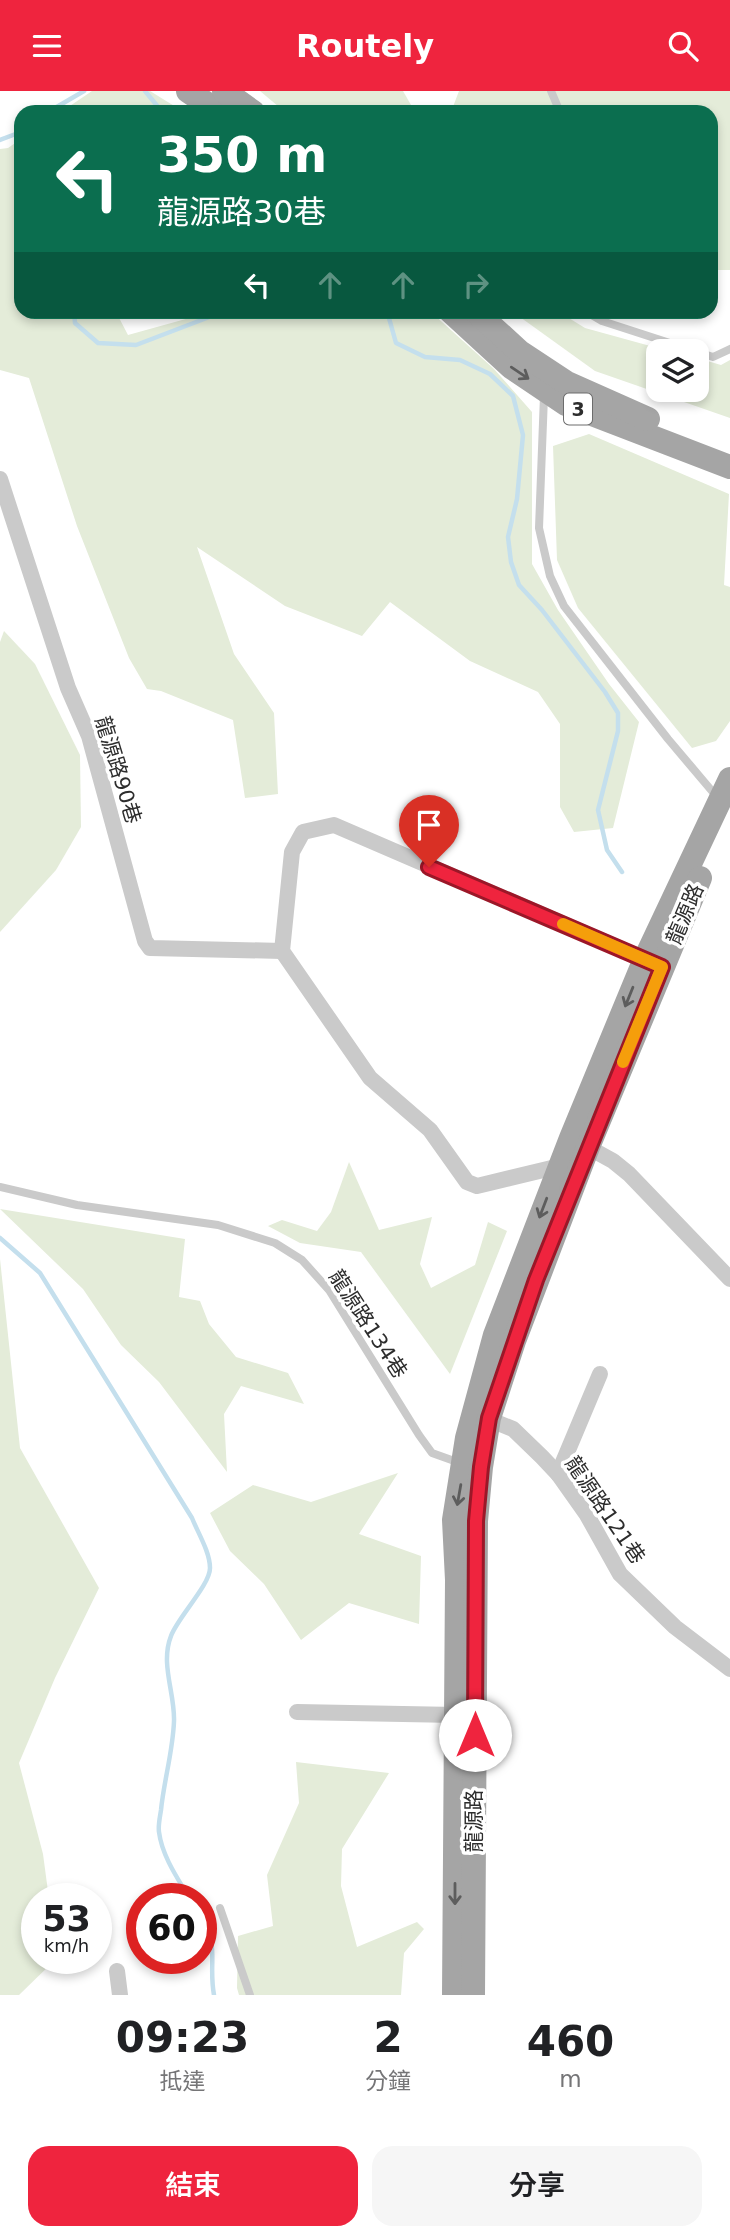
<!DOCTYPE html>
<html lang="zh-TW">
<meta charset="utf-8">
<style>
:root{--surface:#fff;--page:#f6f6f6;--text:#202124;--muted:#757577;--accent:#ef243e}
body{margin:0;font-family:"DejaVu Sans","Noto Sans TC",sans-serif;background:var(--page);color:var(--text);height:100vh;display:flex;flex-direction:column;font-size:26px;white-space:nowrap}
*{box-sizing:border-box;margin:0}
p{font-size:23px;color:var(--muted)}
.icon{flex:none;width:38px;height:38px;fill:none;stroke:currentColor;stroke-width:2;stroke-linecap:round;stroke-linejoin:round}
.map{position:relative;height:1904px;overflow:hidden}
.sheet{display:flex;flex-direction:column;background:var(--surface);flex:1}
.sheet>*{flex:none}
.banner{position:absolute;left:14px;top:14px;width:704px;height:214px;border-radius:21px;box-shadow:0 4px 10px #0003;background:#0b6e4f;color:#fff;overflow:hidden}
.fabs{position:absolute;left:646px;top:248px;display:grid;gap:14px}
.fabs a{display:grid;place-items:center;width:63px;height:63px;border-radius:14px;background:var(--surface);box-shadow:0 4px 10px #0003;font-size:35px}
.speed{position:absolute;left:21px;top:1792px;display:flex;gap:14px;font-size:35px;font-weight:700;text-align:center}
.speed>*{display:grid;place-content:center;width:91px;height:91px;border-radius:50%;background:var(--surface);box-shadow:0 4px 10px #0003;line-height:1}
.speed small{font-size:18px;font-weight:400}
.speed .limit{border:10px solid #d22;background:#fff;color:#111}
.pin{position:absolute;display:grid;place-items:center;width:60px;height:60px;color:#fff;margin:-72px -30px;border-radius:50% 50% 50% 0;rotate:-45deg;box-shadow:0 0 7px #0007}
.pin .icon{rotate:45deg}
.me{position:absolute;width:77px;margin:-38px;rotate:0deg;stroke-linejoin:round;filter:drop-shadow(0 0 5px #0008)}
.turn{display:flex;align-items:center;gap:24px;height:147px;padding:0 28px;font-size:32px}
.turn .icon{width:91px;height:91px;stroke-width:2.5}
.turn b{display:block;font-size:49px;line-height:60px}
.lanes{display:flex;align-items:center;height:66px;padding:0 28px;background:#0003;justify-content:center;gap:35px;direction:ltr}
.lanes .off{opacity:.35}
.eta{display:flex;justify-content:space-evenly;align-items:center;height:119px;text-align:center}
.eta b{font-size:42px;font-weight:600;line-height:49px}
.button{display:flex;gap:14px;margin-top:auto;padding:14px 28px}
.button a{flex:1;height:80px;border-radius:21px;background:var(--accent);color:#fff;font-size:28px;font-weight:600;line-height:80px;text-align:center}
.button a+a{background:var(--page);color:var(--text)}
header{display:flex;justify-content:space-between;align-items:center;height:91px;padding:0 28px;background:var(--accent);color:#fff;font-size:32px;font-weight:600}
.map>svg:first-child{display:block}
.green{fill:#e4ecd9}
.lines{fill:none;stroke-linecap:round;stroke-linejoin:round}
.stream{stroke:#c4dfed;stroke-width:4.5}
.service{stroke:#cacaca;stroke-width:8}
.minor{stroke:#cacaca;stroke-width:16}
.primary{stroke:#a5a5a5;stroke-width:24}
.oneway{stroke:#5d5d5d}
.route-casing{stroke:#9b1728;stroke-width:18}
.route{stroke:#ef243e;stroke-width:12}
.slow{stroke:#f59e0b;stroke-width:12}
.labels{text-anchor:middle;stroke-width:7;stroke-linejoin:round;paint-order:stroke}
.shield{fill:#fff;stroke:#6c6c6c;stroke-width:2}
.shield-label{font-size:19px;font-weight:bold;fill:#2d2d2d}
.street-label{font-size:21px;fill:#2d2d2d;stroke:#fff}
</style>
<header><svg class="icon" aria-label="menu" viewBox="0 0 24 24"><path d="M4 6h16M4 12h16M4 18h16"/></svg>Routely<svg class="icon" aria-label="search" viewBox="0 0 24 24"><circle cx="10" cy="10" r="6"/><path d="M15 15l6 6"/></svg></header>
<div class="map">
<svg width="730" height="1904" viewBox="0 0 730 1904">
<rect width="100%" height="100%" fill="#fff"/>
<g class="green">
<polygon points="92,0 150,0 184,21 61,21"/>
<polygon points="260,0 403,0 415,21 285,21"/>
<polygon points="459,0 730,0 730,179 711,179 710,21 451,21"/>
<polygon points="21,48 21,220 116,221 128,244 211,221 431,221 494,278 532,321 532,473 558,519 609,593 639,631 613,737 574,741 560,716 560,633 538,601 470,570 390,511 362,545 285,515 197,456 234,563 274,622 278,703 245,707 233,629 161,600 147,598 129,567 77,435 29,287 0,279 0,58 8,57"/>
<polygon points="513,221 559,221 585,237 672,261 658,261 658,299 696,299 697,267 721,274 730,269 730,327 595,280"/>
<polygon points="589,343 729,403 724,494 730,496 730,630 716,650 692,657 578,517 557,469 553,355"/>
<polygon points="4,540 35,573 80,664 81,736 56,779 0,841 0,551"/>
<polygon points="349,1071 379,1139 432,1126 420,1173 431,1197 475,1174 488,1131 507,1140 450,1283 361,1161 300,1152 268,1135 282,1129 317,1140 331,1121"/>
<polygon points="0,1118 185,1148 179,1206 200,1210 209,1233 236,1266 288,1282 304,1313 241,1295 224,1323 227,1381 159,1291 121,1254 83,1198"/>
<polygon points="0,1168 20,1357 99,1497 55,1587 19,1672 43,1763 49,1808 37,1808 37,1867 57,1867 19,1904 0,1904"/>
<polygon points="398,1382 359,1443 421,1465 419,1533 349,1512 301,1549 264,1493 230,1460 210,1422 253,1394 311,1411"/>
<polygon points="296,1671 389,1682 342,1758 341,1795 357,1856 417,1831 424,1838 404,1862 401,1904 239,1904 237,1897 238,1845 273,1835 267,1784 299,1712"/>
</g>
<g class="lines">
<g class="stream">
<polyline points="145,0 159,17 158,21"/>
<polyline points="48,21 84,0"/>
<polyline points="0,49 21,41"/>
<polyline points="74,220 75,232 98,252 136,254 225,220"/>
<polyline points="387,220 396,252 425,266 460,269 490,283 513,305 523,344 517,408 508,446 511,471 519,494 542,519 605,601 618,622 618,640 598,719 607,759 622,781"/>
<path d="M0 1147 40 1182 192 1427C198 1442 210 1461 210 1477 210 1494 178 1526 171 1545 160 1573 175 1602 174 1630 173 1660 164 1689 161 1719 160 1726 158 1734 159 1741 162 1765 178 1788 190 1808"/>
<path d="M201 1825C220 1858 208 1871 214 1904"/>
</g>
<g class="service">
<polyline points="551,0 560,21"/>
<polyline points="585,220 602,230 713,266 730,258"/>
<polyline points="544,305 539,437 550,485 564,515 668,648 717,706"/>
<polyline points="0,1096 77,1114 218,1134 275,1152 302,1169 329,1199 419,1344 432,1362 460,1372"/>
<polyline points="220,1817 250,1904"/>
</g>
<g class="minor">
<polyline points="0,388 68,597 89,645 145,850 150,857 282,860"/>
<polyline points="582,1053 613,1070 629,1083 730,1188"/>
<polyline points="560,1075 477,1095 467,1091 430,1039 370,987 282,860 292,761 303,741 334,734 654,872"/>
<polyline points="481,1325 513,1338 542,1366 558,1383 587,1424 620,1483 675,1536 730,1578"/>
<polyline points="558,1383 600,1283"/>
<polyline points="297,1621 456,1624"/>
<polyline points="117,1880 120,1904"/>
</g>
<g class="primary">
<polyline points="188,0 219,21"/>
<polyline points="224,0 253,21"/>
<polyline points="450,220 511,276 566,313 730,376"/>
<polyline points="475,220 520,261 567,292 648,328"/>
<polyline points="454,1904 457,1489 454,1429 467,1347 495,1244 571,1047 645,868 730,688"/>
<polyline points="473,1904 476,1430 481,1376 489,1327 514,1250 588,1056 700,787"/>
</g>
</g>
<defs><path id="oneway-shaft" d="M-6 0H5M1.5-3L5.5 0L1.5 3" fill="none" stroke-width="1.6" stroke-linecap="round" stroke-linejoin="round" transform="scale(1.75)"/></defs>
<g class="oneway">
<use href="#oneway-shaft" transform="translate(520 282) rotate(34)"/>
<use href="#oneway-shaft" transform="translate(629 906) rotate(112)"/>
<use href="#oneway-shaft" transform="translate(543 1117) rotate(111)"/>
<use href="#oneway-shaft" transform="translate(459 1404) rotate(100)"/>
<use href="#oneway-shaft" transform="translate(455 1803) rotate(90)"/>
</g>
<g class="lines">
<defs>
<polyline id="route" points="429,776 662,876 536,1189 489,1327 481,1376 476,1430 475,1644"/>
</defs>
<use href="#route" class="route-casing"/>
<use href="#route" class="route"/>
<polyline class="slow" points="563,833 662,876 623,971"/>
</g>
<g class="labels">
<rect class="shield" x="564" y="302.5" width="28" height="31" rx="5"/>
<g class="shield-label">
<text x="578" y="325">3</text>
</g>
<g class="street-label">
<text transform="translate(118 679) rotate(73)" y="7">龍源路90巷</text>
<text transform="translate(685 823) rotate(-67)" y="7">龍源路</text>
<text transform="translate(368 1233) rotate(57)" y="7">龍源路134巷</text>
<text transform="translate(605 1419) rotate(56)" y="7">龍源路121巷</text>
<text transform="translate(474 1730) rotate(-90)" y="7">龍源路</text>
</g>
</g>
</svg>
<div class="fabs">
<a><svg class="icon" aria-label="layers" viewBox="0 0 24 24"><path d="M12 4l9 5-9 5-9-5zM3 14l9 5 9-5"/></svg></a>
</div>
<div class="speed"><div>53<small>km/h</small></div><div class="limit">60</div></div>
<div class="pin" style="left:429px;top:776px;background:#d93025"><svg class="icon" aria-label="arrive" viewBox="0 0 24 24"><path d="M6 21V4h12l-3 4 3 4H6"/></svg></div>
<svg class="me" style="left:475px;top:1644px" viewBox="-20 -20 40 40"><circle r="19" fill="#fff"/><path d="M0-13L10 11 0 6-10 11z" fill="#ef243e"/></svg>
<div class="banner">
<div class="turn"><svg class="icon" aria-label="left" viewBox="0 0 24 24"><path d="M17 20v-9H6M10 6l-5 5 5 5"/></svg><div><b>350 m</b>龍源路30巷</div></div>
<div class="lanes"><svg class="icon" aria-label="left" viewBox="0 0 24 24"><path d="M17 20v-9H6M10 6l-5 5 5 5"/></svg><svg class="icon off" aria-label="ahead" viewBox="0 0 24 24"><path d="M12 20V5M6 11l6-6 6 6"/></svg><svg class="icon off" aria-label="ahead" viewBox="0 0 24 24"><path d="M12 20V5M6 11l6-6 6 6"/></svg><svg class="icon off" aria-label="right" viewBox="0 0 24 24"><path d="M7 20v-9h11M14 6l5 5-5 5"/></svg></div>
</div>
</div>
<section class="sheet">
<div class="eta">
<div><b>09:23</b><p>抵達</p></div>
<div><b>2</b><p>分鐘</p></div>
<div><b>460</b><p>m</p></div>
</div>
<div class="button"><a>結束</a><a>分享</a></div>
</section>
